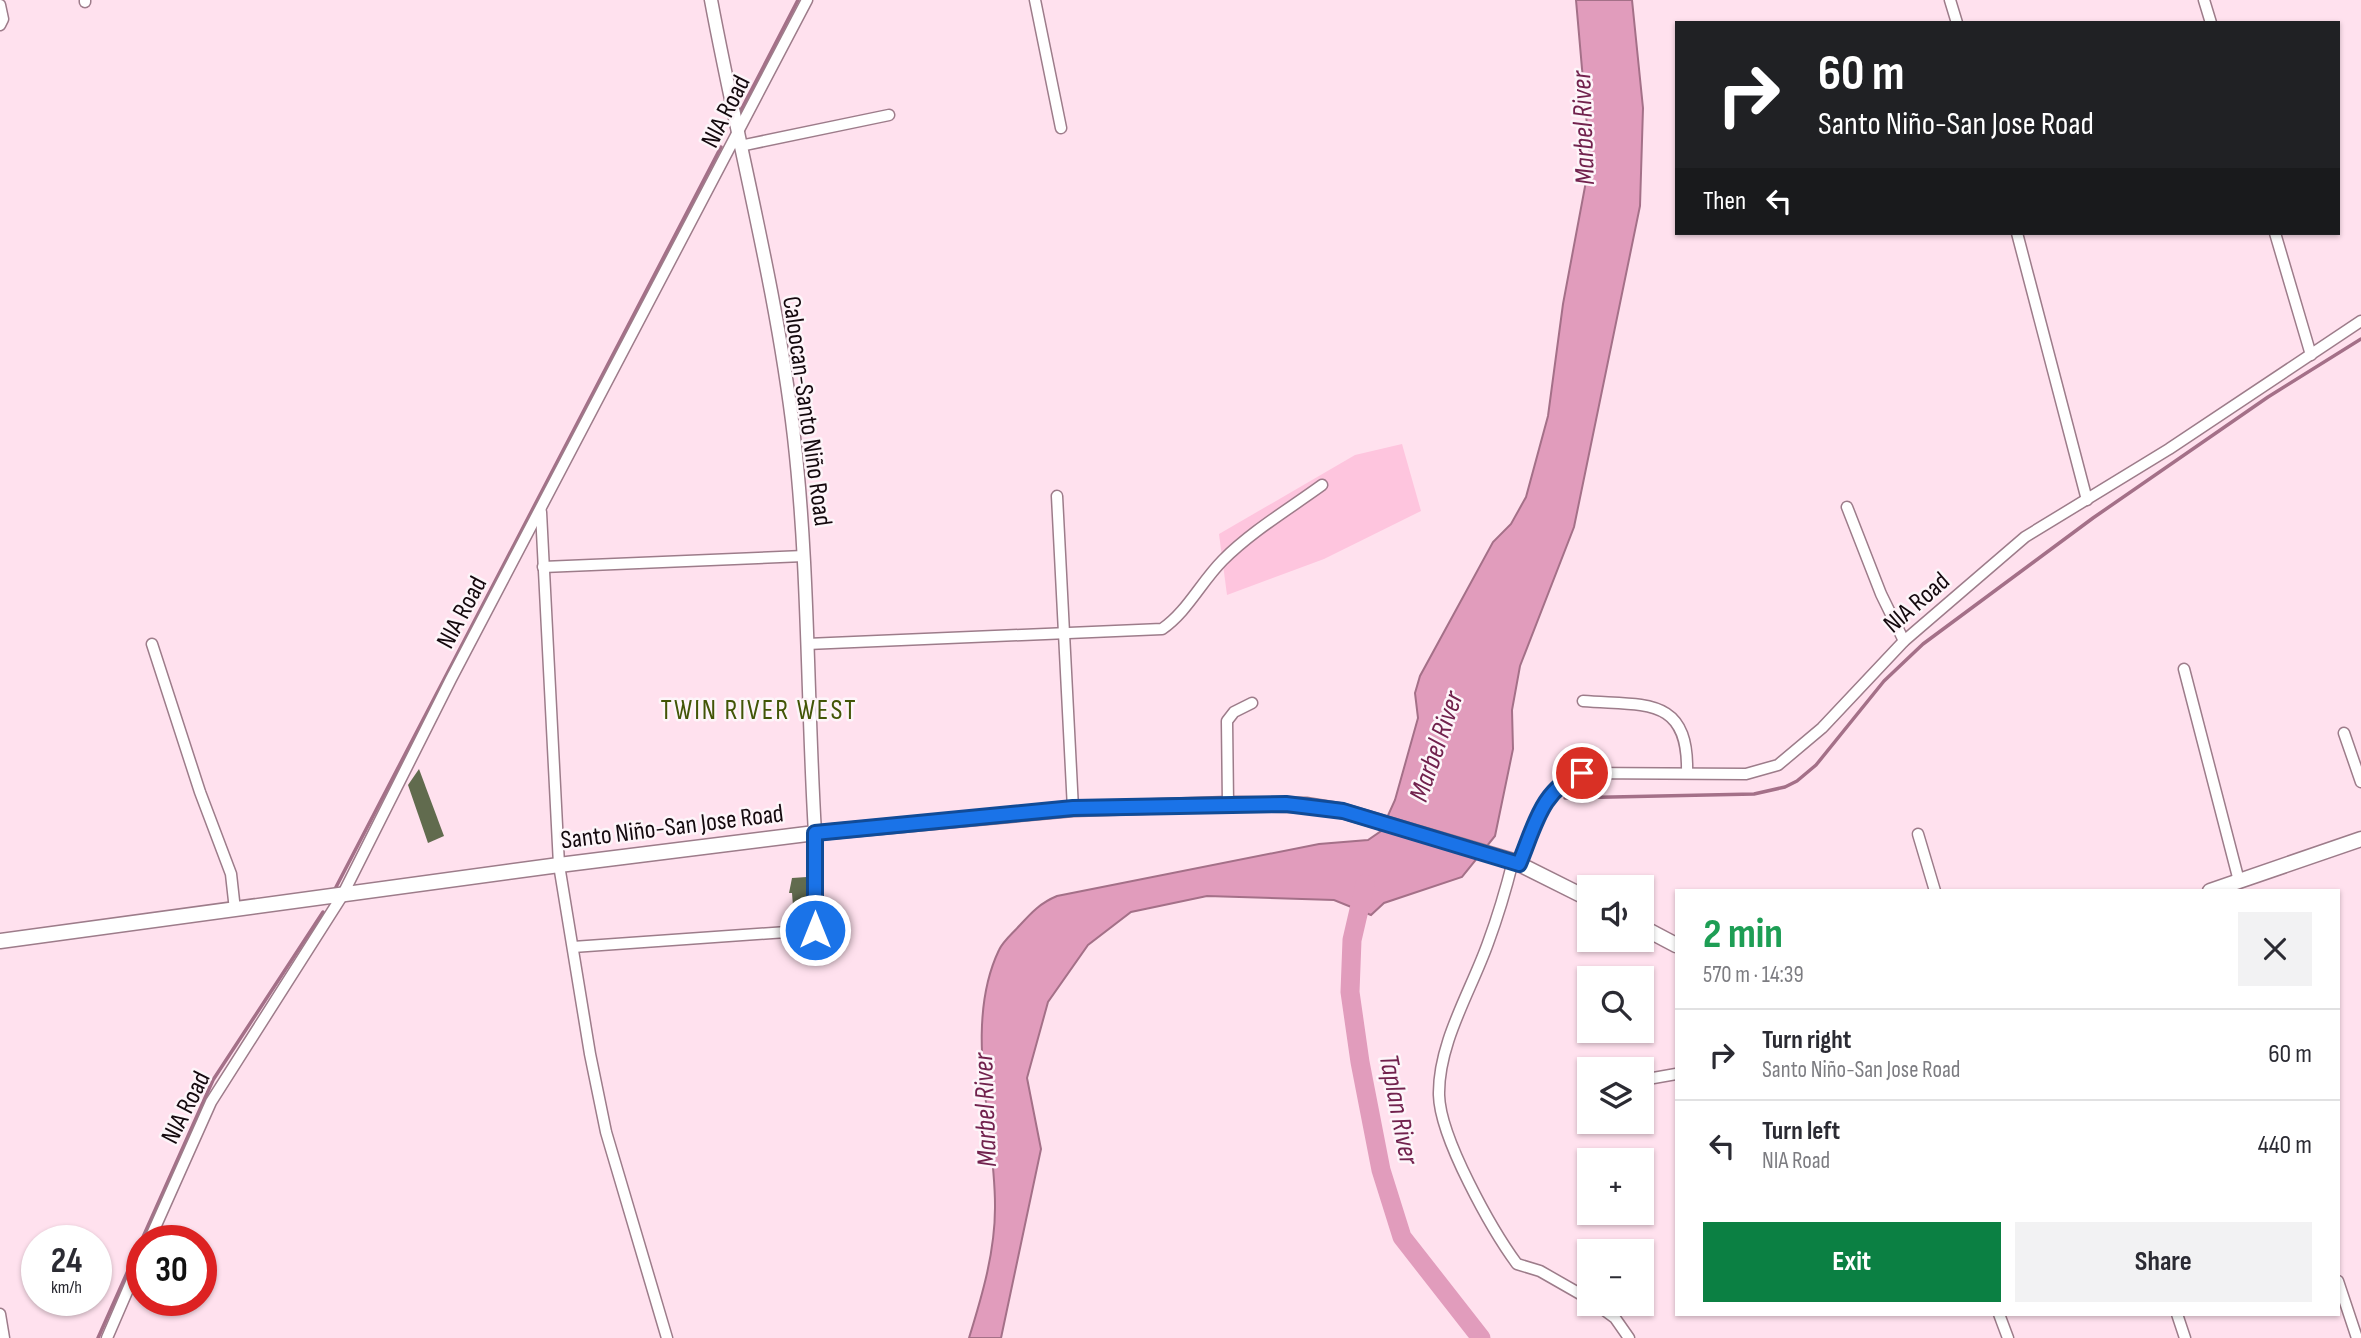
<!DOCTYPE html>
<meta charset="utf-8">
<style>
:root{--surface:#fff;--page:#f2f2f3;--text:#2b2b33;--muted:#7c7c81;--line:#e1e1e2;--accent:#0b8043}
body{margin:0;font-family:"Sofia Sans Condensed",sans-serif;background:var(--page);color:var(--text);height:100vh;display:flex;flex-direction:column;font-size:26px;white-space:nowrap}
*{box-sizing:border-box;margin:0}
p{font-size:23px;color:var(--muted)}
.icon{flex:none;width:38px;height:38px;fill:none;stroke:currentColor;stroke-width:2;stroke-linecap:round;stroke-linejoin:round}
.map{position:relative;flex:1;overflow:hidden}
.drawer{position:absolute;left:1675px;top:889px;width:665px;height:427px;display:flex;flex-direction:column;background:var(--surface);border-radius:0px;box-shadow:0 2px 5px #0004}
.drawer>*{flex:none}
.top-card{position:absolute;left:1675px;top:21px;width:665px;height:214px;border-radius:0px;box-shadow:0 2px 5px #0004;background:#202124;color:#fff;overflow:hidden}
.tools{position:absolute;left:1577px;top:875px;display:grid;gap:14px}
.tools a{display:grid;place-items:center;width:77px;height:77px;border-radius:0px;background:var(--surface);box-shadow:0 2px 5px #0004;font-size:35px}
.speed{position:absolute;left:21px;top:1225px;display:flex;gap:14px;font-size:35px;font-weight:700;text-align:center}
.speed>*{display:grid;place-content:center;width:91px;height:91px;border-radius:50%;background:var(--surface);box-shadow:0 2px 5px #0004;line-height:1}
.speed small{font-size:18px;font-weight:400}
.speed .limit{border:10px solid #d22;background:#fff;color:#111}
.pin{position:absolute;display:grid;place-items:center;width:60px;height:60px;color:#fff;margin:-30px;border:4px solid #fff;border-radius:50%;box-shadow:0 2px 7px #0007}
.me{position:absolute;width:77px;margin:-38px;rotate:0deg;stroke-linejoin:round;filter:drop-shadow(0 0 5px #0008)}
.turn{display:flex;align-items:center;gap:24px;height:147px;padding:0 28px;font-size:32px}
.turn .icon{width:91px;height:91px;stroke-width:2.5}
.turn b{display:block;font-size:49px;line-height:60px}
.then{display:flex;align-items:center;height:66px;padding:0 28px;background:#0003;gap:14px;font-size:26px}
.round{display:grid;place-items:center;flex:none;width:74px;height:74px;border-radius:0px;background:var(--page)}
.headline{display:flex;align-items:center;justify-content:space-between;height:119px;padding:0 28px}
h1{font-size:42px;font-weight:700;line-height:52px;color:#1e9e55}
.primary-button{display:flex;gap:14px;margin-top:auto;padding:14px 28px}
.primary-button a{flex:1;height:80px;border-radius:0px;background:var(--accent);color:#fff;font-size:28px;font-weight:700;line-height:80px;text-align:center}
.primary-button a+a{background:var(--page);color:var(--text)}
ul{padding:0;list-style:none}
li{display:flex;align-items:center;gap:21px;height:91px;padding:0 28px;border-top:2px solid var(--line)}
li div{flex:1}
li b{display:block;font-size:26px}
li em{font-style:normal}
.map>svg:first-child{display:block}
.green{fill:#fec5de}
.water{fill:#e19cbc;stroke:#a47088;stroke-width:2}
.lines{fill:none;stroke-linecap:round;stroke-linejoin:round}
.stream{stroke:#a47088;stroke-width:3.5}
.river{stroke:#e19cbc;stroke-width:19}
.building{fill:#616b4e}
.minor-casing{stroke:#9d7c8a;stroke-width:13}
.tertiary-casing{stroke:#9d7c8a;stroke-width:15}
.secondary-casing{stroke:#9d7c8a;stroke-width:17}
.minor{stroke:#fff;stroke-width:10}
.tertiary{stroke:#fff;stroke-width:12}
.secondary{stroke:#fff;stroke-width:14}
.route-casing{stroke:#114b97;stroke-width:18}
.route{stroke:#1a73e8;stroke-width:12}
.labels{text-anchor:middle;stroke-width:5;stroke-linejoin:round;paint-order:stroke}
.street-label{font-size:26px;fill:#14090e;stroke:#fdf5f9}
.water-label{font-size:28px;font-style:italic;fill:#71214d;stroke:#fdf5f9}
.neighbourhood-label{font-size:28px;letter-spacing:2px;fill:#425506;stroke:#fdf5f9}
</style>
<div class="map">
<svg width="2361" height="1338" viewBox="0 0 2361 1338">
<rect width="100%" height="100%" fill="#ffe1ee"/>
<polygon class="green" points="1402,444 1421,511 1324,559 1227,595 1219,534 1355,455"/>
<path class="water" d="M1576 0H1632L1643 108 1640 206 1574 527 1520 666 1512 710 1513 749 1495 836 1462 877 1384 903 1371 915 1334 900 1207 896 1131 912 1088 945 1048 1002 1027 1078 1041 1149 1001 1338H969C982 1296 995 1252 995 1208 996 1128 962 1027 999 950 1003 941 1013 933 1020 925 1031 913 1040 903 1057 896L1319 844 1368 840 1381 831 1395 800 1418 718 1415 693 1420 676 1493 542 1511 524 1526 497 1548 416 1563 304 1590 160Z"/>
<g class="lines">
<g class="stream">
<polyline points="739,114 798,0"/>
<polyline points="1565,798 1754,794 1785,787 1797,781 1816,765 1884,681 1923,644 2093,518 2268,397 2361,339"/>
<polyline points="335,889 721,147"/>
<polyline points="98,1338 213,1080 323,912"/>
</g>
<polyline class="river" points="1365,884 1352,940 1350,992 1360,1062 1381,1170 1402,1237 1481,1338"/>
</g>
<g class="building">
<polygon points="419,769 444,836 428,843 408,785"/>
<polygon points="807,877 807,906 793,906 792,893 789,893 792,878"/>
</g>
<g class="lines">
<defs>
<g id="minor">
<polyline points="85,0 85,2"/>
<polyline points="1035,0 1061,128"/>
<polyline points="1950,0 1957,23"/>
<polyline points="2204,0 2211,23"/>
<polyline points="0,5 3,19 0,25"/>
<polyline points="740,146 889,115"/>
<polyline points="2017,233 2087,500"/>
<polyline points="2275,233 2311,355"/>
<polyline points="1057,496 1073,809"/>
<polyline points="1847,507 1881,594 1904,641"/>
<polyline points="541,512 559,865 590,1054 606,1132 667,1338"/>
<polyline points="543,567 804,556"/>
<polyline points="152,644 200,792 231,874 235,910"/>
<path d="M807 644 1162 629C1187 612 1201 582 1223 560 1252 531 1289 509 1322 485"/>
<polyline points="2184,669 2239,881"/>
<path d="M1583 701C1644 706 1689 695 1687 773"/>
<polyline points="2344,733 2361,782"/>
<polyline points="1228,804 1227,721 1234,712 1252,703"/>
<polyline points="1918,834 1935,891"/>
<path d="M1513 861C1506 889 1498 916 1488 943 1471 991 1438 1043 1439 1095 1440 1138 1492 1230 1517 1264L1540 1271 1589 1299"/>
<path d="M1519 864C1535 826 1541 789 1582 773L1746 774 1778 765 1822 728 1904 641 2025 537 2169 449 2361 321"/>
<polyline points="573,947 815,930 815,833"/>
<polyline points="1642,1080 1676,1074"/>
<polyline points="149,1241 211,1102 342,896 451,679 807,0"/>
<polyline points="2338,1281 2357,1338"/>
<polyline points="1596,1304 1615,1318 1629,1338"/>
<polyline points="0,1314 4,1338"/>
<polyline points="1999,1314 2008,1338"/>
<polyline points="2177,1314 2185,1338"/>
<polyline points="107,1338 142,1257"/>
</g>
<path id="tertiary" d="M711 0C738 145 777 290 794 437 809 568 807 701 815 833"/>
<g id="secondary">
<polyline points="2210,891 2361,839"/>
<polyline points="1642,927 1676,945"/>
<polyline points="0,941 559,865 815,833 1073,809 1228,804 1306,805 1343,811 1513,861 1589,899"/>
</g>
</defs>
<use href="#minor" class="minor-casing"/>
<use href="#tertiary" class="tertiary-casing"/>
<use href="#secondary" class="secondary-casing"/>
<use href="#minor" class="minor"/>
<use href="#tertiary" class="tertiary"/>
<use href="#secondary" class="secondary"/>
</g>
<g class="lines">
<defs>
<path id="route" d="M815 930V833L1073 808 1286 804 1343 811 1519 864C1535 826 1541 789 1582 773"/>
</defs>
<use href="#route" class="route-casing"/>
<use href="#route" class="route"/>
</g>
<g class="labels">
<g class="street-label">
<text transform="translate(725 111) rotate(-63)" y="9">NIA Road</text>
<text transform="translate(808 411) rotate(82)" y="9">Caloocan-Santo Niño Road</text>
<text transform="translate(1916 602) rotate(-41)" y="9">NIA Road</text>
<text transform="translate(461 612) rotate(-62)" y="9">NIA Road</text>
<text transform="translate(672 826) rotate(-7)" y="9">Santo Niño-San Jose Road</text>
<text transform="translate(185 1107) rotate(-63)" y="9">NIA Road</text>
</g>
<g class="water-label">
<text transform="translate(1582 128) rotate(-92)" y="10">Marbel River</text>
<text transform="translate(1435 746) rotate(-71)" y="10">Marbel River</text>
<text transform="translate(1400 1109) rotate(79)" y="10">Taplan River</text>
<text transform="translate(984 1110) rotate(-92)" y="10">Marbel River</text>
</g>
<g class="neighbourhood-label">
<text x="759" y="719">TWIN RIVER WEST</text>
</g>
</g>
</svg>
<div class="tools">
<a><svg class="icon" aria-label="sound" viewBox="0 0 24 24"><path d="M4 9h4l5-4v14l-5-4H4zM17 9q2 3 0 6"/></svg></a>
<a><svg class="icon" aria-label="search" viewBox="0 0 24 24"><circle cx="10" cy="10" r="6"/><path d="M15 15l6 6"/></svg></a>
<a><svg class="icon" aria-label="layers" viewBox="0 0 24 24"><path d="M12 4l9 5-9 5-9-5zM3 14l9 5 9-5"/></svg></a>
<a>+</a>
<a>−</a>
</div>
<div class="speed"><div>24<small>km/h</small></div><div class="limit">30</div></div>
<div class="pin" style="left:1582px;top:773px;background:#d93025"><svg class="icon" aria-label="arrive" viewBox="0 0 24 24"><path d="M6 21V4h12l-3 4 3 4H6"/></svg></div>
<svg class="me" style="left:815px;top:930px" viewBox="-20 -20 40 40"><circle r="17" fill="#1a73e8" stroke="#fff" stroke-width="3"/><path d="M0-11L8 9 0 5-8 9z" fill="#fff"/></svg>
<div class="top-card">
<div class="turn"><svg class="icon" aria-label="right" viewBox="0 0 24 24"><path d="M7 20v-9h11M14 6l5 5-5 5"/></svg><div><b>60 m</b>Santo Niño-San Jose Road</div></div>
<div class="then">Then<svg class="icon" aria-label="left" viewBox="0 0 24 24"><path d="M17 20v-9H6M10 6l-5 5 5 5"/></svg></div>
</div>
<section class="drawer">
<div class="headline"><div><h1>2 min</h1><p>570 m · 14:39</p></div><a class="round"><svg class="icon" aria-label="close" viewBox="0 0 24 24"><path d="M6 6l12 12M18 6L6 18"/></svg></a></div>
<ul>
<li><svg class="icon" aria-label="right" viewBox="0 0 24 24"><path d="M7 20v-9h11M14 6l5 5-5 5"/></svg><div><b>Turn right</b><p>Santo Niño-San Jose Road</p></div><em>60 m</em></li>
<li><svg class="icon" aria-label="left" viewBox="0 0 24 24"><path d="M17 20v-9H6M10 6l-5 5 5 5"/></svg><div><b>Turn left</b><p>NIA Road</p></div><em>440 m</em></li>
</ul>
<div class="primary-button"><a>Exit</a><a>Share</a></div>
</section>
</div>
